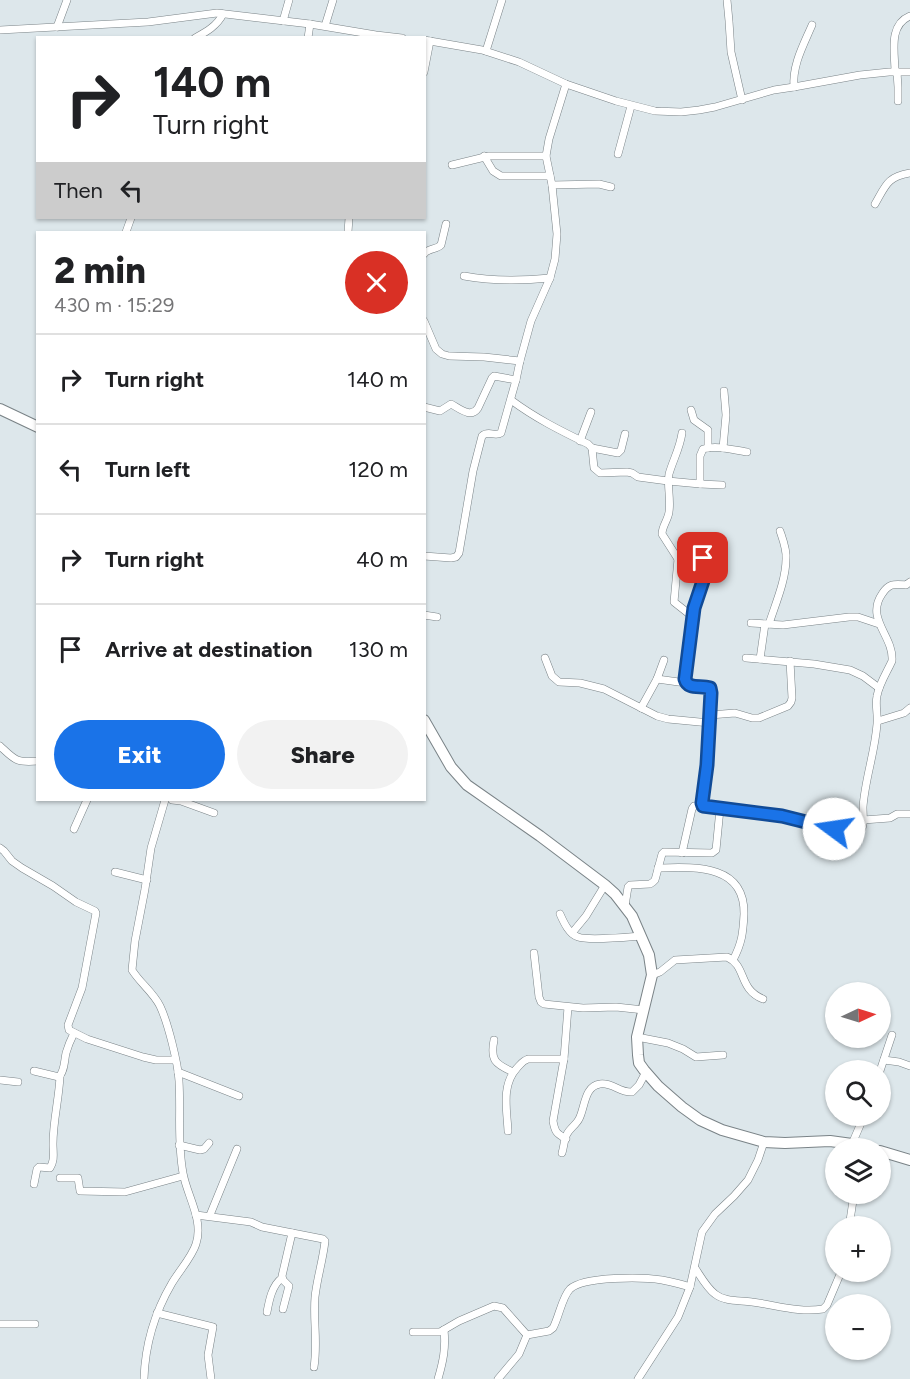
<!DOCTYPE html>
<meta charset="utf-8">
<style>
:root{--surface:#fff;--page:#f2f2f2;--text:#202124;--muted:#757577;--line:#e0e0e0;--accent:#1a73e8}
body{margin:0;font-family:Figtree,sans-serif;background:var(--page);color:var(--text);height:100vh;display:flex;flex-direction:column;font-size:22px;white-space:nowrap}
*{box-sizing:border-box;margin:0}
p{font-size:20px;color:var(--muted)}
.icon{flex:none;width:33px;height:33px;fill:none;stroke:currentColor;stroke-width:2;stroke-linecap:round;stroke-linejoin:round}
.map{position:relative;flex:1;overflow:hidden}
.details{position:absolute;left:36px;top:231px;width:390px;height:570px;display:flex;flex-direction:column;background:var(--surface);border-radius:0px;box-shadow:0 2px 4px #0004}
.details>*{flex:none}
.hud{position:absolute;left:36px;top:36px;width:390px;height:183px;border-radius:0px;box-shadow:0 2px 4px #0004;background:#fff;color:var(--text);overflow:hidden}
.needle{width:39px;rotate:86deg}
.controls{position:absolute;left:825px;top:982px;display:grid;gap:12px}
.controls a{display:grid;place-items:center;width:66px;height:66px;border-radius:50%;background:var(--surface);box-shadow:0 2px 4px #0004;font-size:30px}
.pin{position:absolute;display:grid;place-items:center;width:51px;height:51px;color:#fff;margin:-26px;border-radius:12px;box-shadow:0 3px 9px #0006}
.me{position:absolute;width:66px;margin:-33px;rotate:284deg;stroke-linejoin:round;filter:drop-shadow(0 0 4px #0008)}
.turn{display:flex;align-items:center;gap:21px;height:126px;padding:0 18px;font-size:27px}
.turn .icon{width:78px;height:78px;stroke-width:2.5}
.turn b{display:block;font-size:42px;line-height:51px}
.then{display:flex;align-items:center;height:57px;padding:0 18px;background:#0003;gap:12px;font-size:22px}
.round{display:grid;place-items:center;flex:none;width:63px;height:63px;border-radius:32px;background:var(--page)}
.head{display:flex;align-items:center;justify-content:space-between;height:102px;padding:0 18px}
h1{font-size:36px;font-weight:800;line-height:45px}
.primary-button{display:flex;gap:12px;margin-top:auto;padding:12px 18px}
.primary-button a{flex:1;height:69px;border-radius:36px;background:var(--accent);color:#fff;font-size:24px;font-weight:800;line-height:69px;text-align:center}
.primary-button a+a{background:var(--page);color:var(--text)}
ul{padding:0;list-style:none}
li{display:flex;align-items:center;gap:18px;height:90px;padding:0 18px;border-top:2px solid var(--line)}
li div{flex:1}
li b{display:block;font-size:22px}
li em{font-style:normal}
.map>svg:first-child{display:block}
.lines{fill:none;stroke-linecap:round;stroke-linejoin:round}
.minor-casing{stroke:#7a8387;stroke-width:8}
.primary-casing{stroke:#7a8387;stroke-width:12}
.minor{stroke:#fff;stroke-width:7}
.primary{stroke:#fff;stroke-width:10}
.route-casing{stroke:#114b97;stroke-width:15}
.route{stroke:#1a73e8;stroke-width:10}
</style>
<div class="map">
<svg width="910" height="1379" viewBox="0 0 910 1379">
<rect width="100%" height="100%" fill="#dde7eb"/>
<g class="lines">
<defs>
<g id="minor">
<polyline points="727,0 729,21 731,52 742,100"/>
<polyline points="283,21 289,0"/>
<polyline points="325,26 333,0"/>
<polyline points="57,27 67,0"/>
<polyline points="0,30 148,22 217,13 310,24 376,35 402,38"/>
<path d="M195 38C206 32 217 26 223 14"/>
<polyline points="308,38 310,24"/>
<polyline points="424,40 482,50 519,62 566,84 616,101 655,111 681,112 699,110 715,107 774,90 794,87 860,75 889,72 910,72"/>
<polyline points="486,51 502,0"/>
<polyline points="424,72 430,41"/>
<path d="M895 72C895 53 888 25 910 16"/>
<polyline points="897,72 898,87 898,101"/>
<path d="M794 87C792 65 804 44 812 25"/>
<polyline points="618,154 631,106"/>
<polyline points="484,156 493,171 501,176 550,176"/>
<polyline points="452,165 489,156 546,156"/>
<polyline points="552,185 599,184 611,187"/>
<path d="M875 204C886 185 887 177 910 173"/>
<polyline points="126,232 131,218"/>
<polyline points="348,232 349,218"/>
<path d="M424 254C428 248 436 250 441 245L446 224"/>
<path d="M464 276C492 281 521 281 550 278"/>
<polyline points="424,321 436,349 442,354 449,356 484,357 520,361"/>
<path d="M511 400C535 418 561 431 588 444L592 448 594 468 600 473 627 472 632 473 638 477 668 481 700 484V456L703 449C717 445 733 450 747 452"/>
<path d="M424 407 440 411 451 404C459 408 471 419 478 408L492 378 494 376 516 380"/>
<polyline points="691,410 694,420 708,430 708,448"/>
<path d="M682 433C680 448 673 460 669 474 667 486 671 499 669 512 668 520 662 526 662 534L678 559C685 558 696 554 702 558 705 559 707 562 707 565 709 576 695 603 693 617"/>
<polyline points="580,441 591,412"/>
<polyline points="592,448 618,453 621,450 625,434"/>
<polyline points="723,448 726,415 724,391"/>
<polyline points="700,484 722,485"/>
<path d="M424 556 451 558 456 557 459 553 473 471 482 436C488 430 495 437 501 433L516 380 520 361 531 321 550 278 555 259 557 234 552 185 546 156 549 139 566 84"/>
<path d="M678 559 674 602 693 617 685 679C688 690 700 685 709 688L711 693 707 765 702 803 705 806 720 809"/>
<polyline points="424,615 437,617"/>
<polyline points="751,623 783,625 849,617 858,617 879,624"/>
<path d="M769 624C775 605 786 580 786 559 787 550 783 540 780 531"/>
<polyline points="545,658 552,676 559,682 580,683 604,689 657,716 668,719 710,723"/>
<polyline points="746,658 814,664 850,670 863,676 879,688"/>
<polyline points="760,659 765,624"/>
<polyline points="657,679 686,683"/>
<polyline points="641,708 657,679 664,660"/>
<polyline points="710,715 735,713 752,718 759,718 788,706 791,702 792,698 790,661"/>
<polyline points="878,721 904,713 910,708"/>
<path d="M0 746C15 760 16 763 38 761"/>
<polyline points="172,800 181,801 214,813"/>
<polyline points="863,820 890,818 897,814 910,814"/>
<polyline points="74,829 87,800"/>
<polyline points="0,848 4,851 12,861 22,868 53,886 76,902 95,911 96,913 82,988 68,1025 69,1030 87,1039 143,1057 156,1060 175,1060"/>
<polyline points="682,853 692,809 694,806 703,805"/>
<path d="M658 868C695 867 745 864 744 914 743 933 742 943 733 960"/>
<polyline points="115,872 147,880"/>
<path d="M625 906 628 887 630 885 650 884 653 882 655 880 662 854 664 852 712 853 716 850 720 809 782 816 852 834H859C865 827 863 816 863 807 865 779 875 752 877 724 878 714 875 705 877 696 879 684 887 672 892 661 894 636 865 619 882 594 889 583 894 584 906 585L910 582"/>
<path d="M560 914C564 923 569 934 578 937 589 941 628 937 641 936"/>
<polyline points="572,933 586,916 605,885"/>
<polyline points="534,953 539,997 541,1002 544,1004 583,1008 616,1007 644,1010"/>
<path d="M652 975 660 972 675 960 727 957C747 966 738 989 763 999"/>
<polyline points="637,1037 668,1043 683,1049 696,1057 723,1055"/>
<path d="M494 1040C490 1060 495 1064 513 1072"/>
<polyline points="884,1060 899,1062 910,1066"/>
<path d="M34 1071 59 1077C65 1070 64 1062 66 1053 68 1046 71 1039 74 1033"/>
<polyline points="880,1071 892,1035"/>
<polyline points="178,1072 239,1096"/>
<polyline points="0,1080 18,1082"/>
<path d="M508 1131C507 1110 501 1085 517 1068 521 1064 522 1061 528 1059H564"/>
<path d="M566 1139C556 1133 555 1132 553 1121L564 1059 568 1007"/>
<polyline points="852,1144 864,1116"/>
<polyline points="179,1145 200,1150 204,1149 209,1143"/>
<path d="M562 1153C564 1147 564 1139 567 1134 570 1128 576 1125 579 1119 585 1108 584 1086 600 1084 612 1082 620 1093 632 1092L639 1085 646 1072"/>
<polyline points="60,1178 78,1178 80,1191 125,1192 183,1176"/>
<path d="M34 1184 37 1169 39 1167 50 1168C55 1160 53 1153 53 1144 53 1121 59 1099 60 1076"/>
<path d="M196 1215 251 1222 262 1227 323 1239 325 1241C323 1260 317 1278 315 1297 313 1321 318 1342 314 1367"/>
<polyline points="210,1215 237,1149"/>
<polyline points="849,1227 854,1194"/>
<path d="M695 1268C701 1277 707 1288 715 1294 725 1302 740 1300 752 1302 776 1305 799 1313 823 1309L827 1305 841 1272"/>
<polyline points="283,1309 289,1286 283,1280 282,1276 292,1233"/>
<path d="M267 1312C269 1301 272 1285 282 1278"/>
<polyline points="157,1313 213,1327 208,1355 211,1379"/>
<polyline points="0,1324 35,1324"/>
<polyline points="413,1332 440,1332 459,1321 494,1306 503,1308 527,1335"/>
<path d="M144 1379C145 1346 155 1312 172 1283 179 1271 192 1257 196 1244 204 1220 187 1196 183 1173 177 1141 181 1113 179 1081 178 1063 168 1023 160 1006 153 992 140 983 132 970L135 941 145 889 151 848 165 800"/>
<path d="M438 1379C443 1362 446 1348 444 1330"/>
<path d="M498 1379 519 1354 527 1335 549 1331 553 1328C559 1317 562 1297 570 1289 584 1276 643 1277 662 1280 672 1282 681 1284 690 1287"/>
<polyline points="638,1379 678,1317 690,1287 702,1232 715,1214 734,1196 748,1180 758,1160 764,1142"/>
</g>
<g id="primary">
<polyline points="0,409 38,427"/>
<polyline points="424,720 451,767 467,785 540,836 605,885 615,894 632,916 649,955 652,975 637,1037 638,1055 639,1063 644,1070 658,1086 682,1107 700,1120 722,1130 764,1142 785,1143 830,1141 852,1144 872,1149"/>
<polyline points="880,1151 910,1160"/>
</g>
</defs>
<use href="#minor" class="minor-casing"/>
<use href="#primary" class="primary-casing"/>
<use href="#minor" class="minor"/>
<use href="#primary" class="primary"/>
</g>
<g class="lines">
<defs>
<path id="route" d="M703 558 707 563 708 566 694 608 685 679C688 690 700 685 710 688L711 693 707 765 702 803 703 806 782 816 834 829"/>
</defs>
<use href="#route" class="route-casing"/>
<use href="#route" class="route"/>
</g>
</svg>
<div class="controls">
<a><svg class="needle" viewBox="-14 -14 28 28"><path d="M0-13l5 13h-10z" fill="#e53935"/><path d="M0 13l5-13h-10z" fill="#757577"/></svg></a>
<a><svg class="icon" aria-label="search" viewBox="0 0 24 24"><circle cx="10" cy="10" r="6"/><path d="M15 15l6 6"/></svg></a>
<a><svg class="icon" aria-label="layers" viewBox="0 0 24 24"><path d="M12 4l9 5-9 5-9-5zM3 14l9 5 9-5"/></svg></a>
<a>+</a>
<a>−</a>
</div>
<div class="pin" style="left:703px;top:558px;background:#d93025"><svg class="icon" aria-label="arrive" viewBox="0 0 24 24"><path d="M6 21V4h12l-3 4 3 4H6"/></svg></div>
<svg class="me" style="left:834px;top:829px" viewBox="-20 -20 40 40"><circle r="19" fill="#fff"/><path d="M0-13L10 11 0 6-10 11z" fill="#1a73e8"/></svg>
<div class="hud">
<div class="turn"><svg class="icon" aria-label="right" viewBox="0 0 24 24"><path d="M7 20v-9h11M14 6l5 5-5 5"/></svg><div><b>140 m</b>Turn right</div></div>
<div class="then">Then<svg class="icon" aria-label="left" viewBox="0 0 24 24"><path d="M17 20v-9H6M10 6l-5 5 5 5"/></svg></div>
</div>
<section class="details">
<div class="head"><div><h1>2 min</h1><p>430 m · 15:29</p></div><a class="round" style="background:#d93025;color:#fff"><svg class="icon" aria-label="close" viewBox="0 0 24 24"><path d="M6 6l12 12M18 6L6 18"/></svg></a></div>
<ul>
<li><svg class="icon" aria-label="right" viewBox="0 0 24 24"><path d="M7 20v-9h11M14 6l5 5-5 5"/></svg><div><b>Turn right</b></div><em>140 m</em></li>
<li><svg class="icon" aria-label="left" viewBox="0 0 24 24"><path d="M17 20v-9H6M10 6l-5 5 5 5"/></svg><div><b>Turn left</b></div><em>120 m</em></li>
<li><svg class="icon" aria-label="right" viewBox="0 0 24 24"><path d="M7 20v-9h11M14 6l5 5-5 5"/></svg><div><b>Turn right</b></div><em>40 m</em></li>
<li><svg class="icon" aria-label="arrive" viewBox="0 0 24 24"><path d="M6 21V4h12l-3 4 3 4H6"/></svg><div><b>Arrive at destination</b></div><em>130 m</em></li>
</ul>
<div class="primary-button"><a>Exit</a><a>Share</a></div>
</section>
</div>
